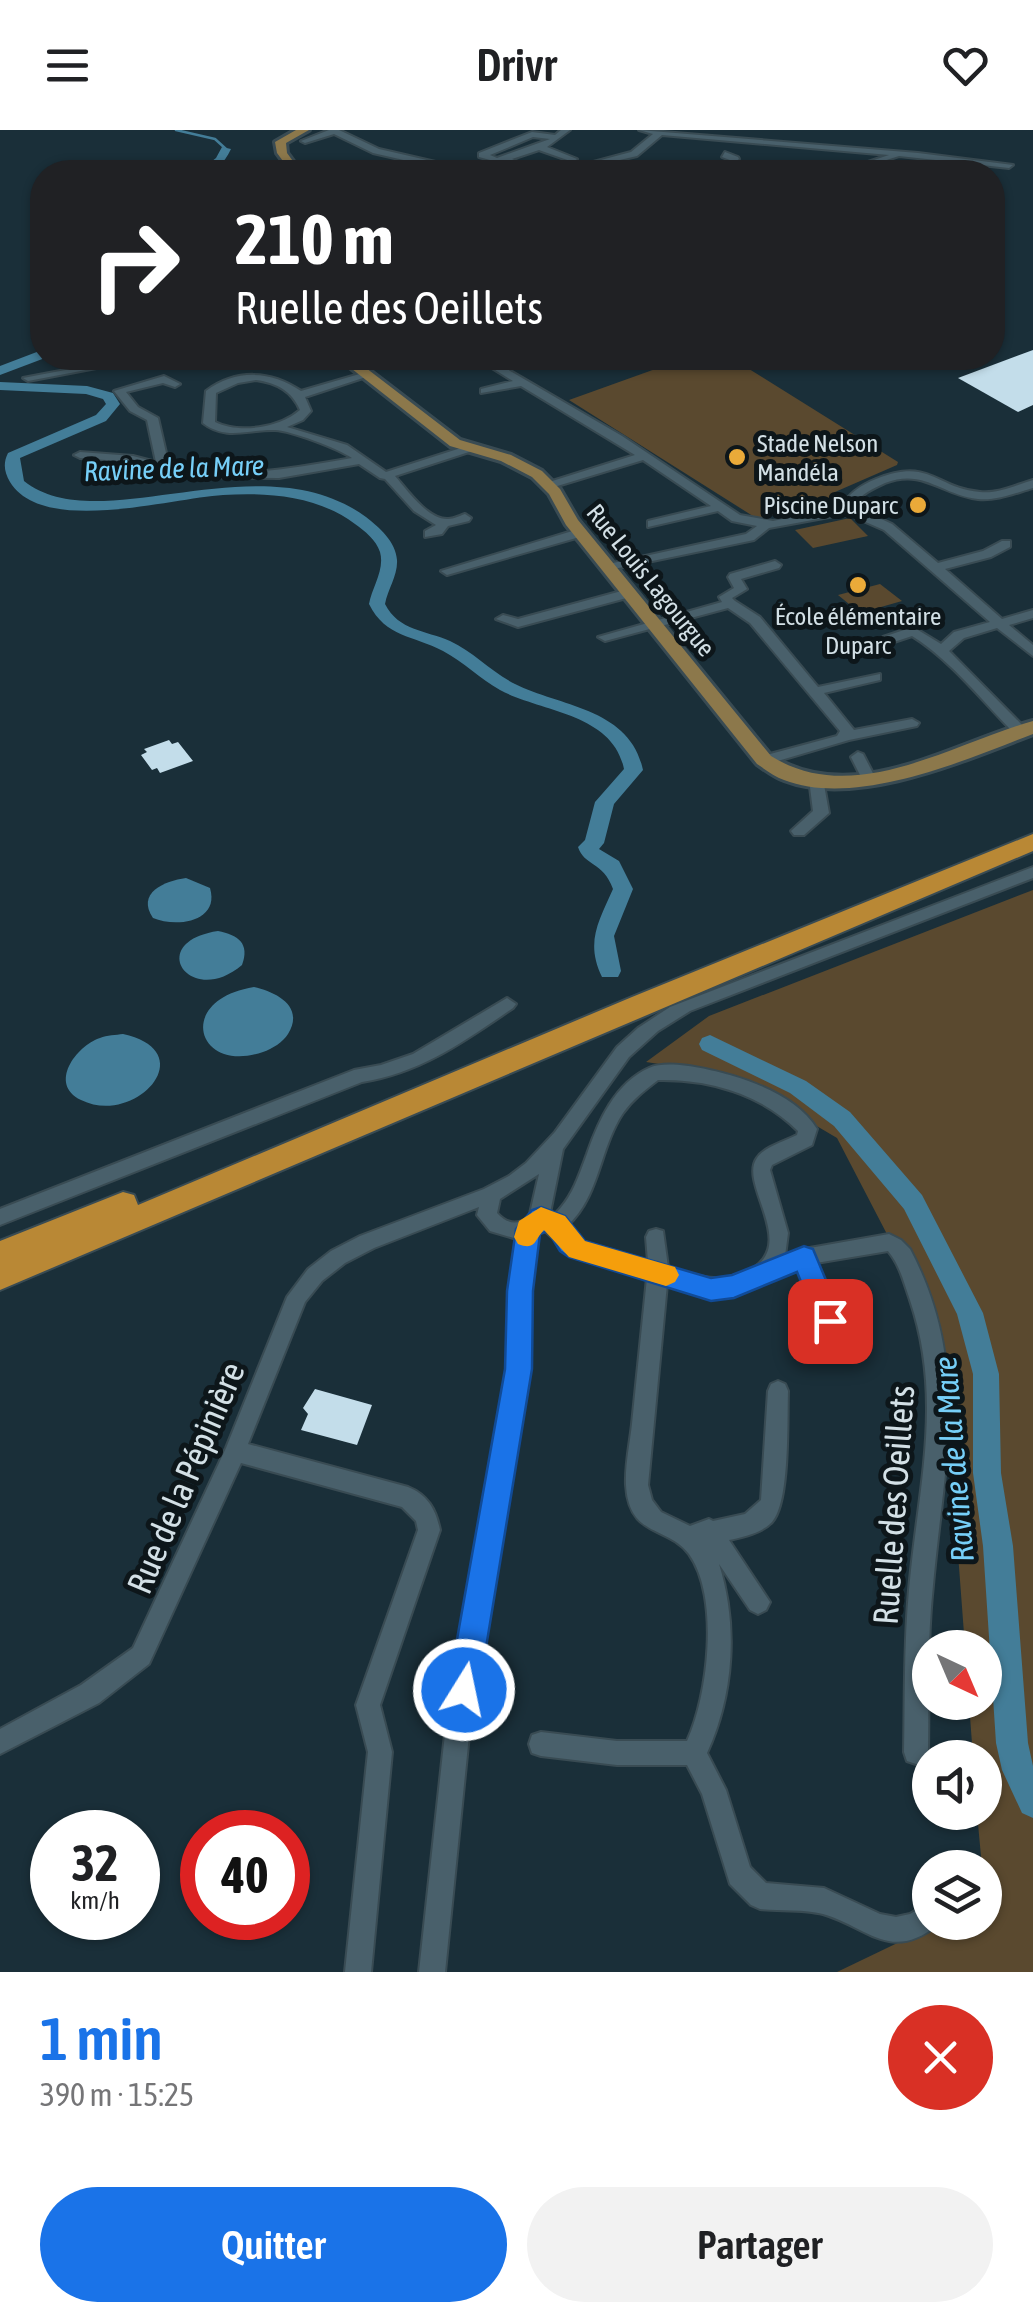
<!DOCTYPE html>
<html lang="fr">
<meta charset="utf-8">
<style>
:root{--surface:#fff;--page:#f2f2f2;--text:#202124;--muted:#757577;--accent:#1a73e8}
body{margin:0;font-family:"Asap Condensed",sans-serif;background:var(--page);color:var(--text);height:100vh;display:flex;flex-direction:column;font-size:38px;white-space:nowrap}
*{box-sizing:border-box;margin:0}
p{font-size:32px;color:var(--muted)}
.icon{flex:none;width:55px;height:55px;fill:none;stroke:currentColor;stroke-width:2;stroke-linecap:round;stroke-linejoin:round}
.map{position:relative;height:1842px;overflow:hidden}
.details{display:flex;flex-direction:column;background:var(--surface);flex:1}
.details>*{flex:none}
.hud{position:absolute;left:30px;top:30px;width:975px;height:210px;border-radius:40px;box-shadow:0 2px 8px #0004;background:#202124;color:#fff;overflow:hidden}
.needle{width:65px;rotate:136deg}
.tools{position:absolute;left:912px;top:1500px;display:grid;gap:20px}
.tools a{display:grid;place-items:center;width:90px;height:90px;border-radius:50%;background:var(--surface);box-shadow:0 2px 8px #0004;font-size:50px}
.speed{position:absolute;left:30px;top:1680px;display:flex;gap:20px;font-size:50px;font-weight:700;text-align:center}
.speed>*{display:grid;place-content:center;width:130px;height:130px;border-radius:50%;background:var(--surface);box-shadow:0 2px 8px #0004;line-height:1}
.speed small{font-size:25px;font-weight:400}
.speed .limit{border:15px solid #d22;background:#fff;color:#111}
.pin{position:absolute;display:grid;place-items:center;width:85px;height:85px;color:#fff;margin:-42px;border-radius:20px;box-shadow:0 5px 15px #0006}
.me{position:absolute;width:110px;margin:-55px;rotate:10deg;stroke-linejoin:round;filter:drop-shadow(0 0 8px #0008)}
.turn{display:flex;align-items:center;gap:35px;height:210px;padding:0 40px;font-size:45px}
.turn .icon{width:130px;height:130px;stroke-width:2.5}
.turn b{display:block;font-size:70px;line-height:85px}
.round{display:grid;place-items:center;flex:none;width:105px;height:105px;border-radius:52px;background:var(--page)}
.head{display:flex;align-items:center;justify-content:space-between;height:170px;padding:0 40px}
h1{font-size:60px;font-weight:600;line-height:75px;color:var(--accent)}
.primary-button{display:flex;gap:20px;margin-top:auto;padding:20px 40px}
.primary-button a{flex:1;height:115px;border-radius:60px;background:var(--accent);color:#fff;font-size:40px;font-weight:600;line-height:115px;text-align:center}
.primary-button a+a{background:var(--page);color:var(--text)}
header{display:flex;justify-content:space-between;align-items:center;height:130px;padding:0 40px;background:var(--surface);font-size:45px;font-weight:600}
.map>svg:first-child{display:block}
.green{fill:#5a492f}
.water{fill:#437d98}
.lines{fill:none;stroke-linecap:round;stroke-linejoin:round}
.stream{stroke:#437d98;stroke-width:2.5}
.river{fill:#437d98;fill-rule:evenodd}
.building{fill:#c3ddea}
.minor-casing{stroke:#394b53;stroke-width:4}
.major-casing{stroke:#394b53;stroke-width:6}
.highway-casing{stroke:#394b53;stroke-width:4}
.minor{fill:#49606b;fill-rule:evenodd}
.major{fill:#8c784b;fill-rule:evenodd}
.highway{fill:#b98835;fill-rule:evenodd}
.route{fill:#1a73e8;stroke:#114b97;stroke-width:2.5}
.slow{fill:#f59e0b}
.poi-dot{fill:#eaaa39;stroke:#0d161a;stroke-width:4}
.labels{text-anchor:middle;stroke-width:10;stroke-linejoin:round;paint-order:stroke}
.far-poi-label{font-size:25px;fill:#d3e0e6;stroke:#0d161a;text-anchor:start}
.far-street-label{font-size:25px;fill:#d3e0e6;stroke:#0d161a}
.far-water-label{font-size:28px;font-style:italic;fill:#76cff8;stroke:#0d161a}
.water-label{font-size:32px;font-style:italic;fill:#76cff8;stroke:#0d161a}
.near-street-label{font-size:35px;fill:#d3e0e6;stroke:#0d161a}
</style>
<header><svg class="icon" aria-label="menu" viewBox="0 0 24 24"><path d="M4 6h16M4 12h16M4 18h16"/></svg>Drivr<svg class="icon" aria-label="heart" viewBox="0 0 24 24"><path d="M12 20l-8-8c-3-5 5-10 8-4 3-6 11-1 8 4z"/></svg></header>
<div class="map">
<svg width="1033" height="1842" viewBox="0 0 1033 1842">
<rect width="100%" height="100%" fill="#1a2f39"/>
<g class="green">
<polygon points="686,228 722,228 741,234 898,332 897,335 835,362 837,365 825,371 826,375 756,388 569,270"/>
<polygon points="850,388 868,406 813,418 795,400"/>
<polygon points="880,454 902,471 860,483 838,465"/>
<polygon points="1033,760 1033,1842 837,1842 939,1793 985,1792 985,1738 982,1737 977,1683 985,1682 985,1628 973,1627 969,1573 985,1572 985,1518 965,1517 942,1210 837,1008 730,945 646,932 709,886"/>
</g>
<g class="water">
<path d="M186 748 210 758C220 792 176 798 153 788 136 763 164 751 186 748Z"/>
<path d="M218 801C238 805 250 813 242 835 190 879 144 812 218 801Z"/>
<path d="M254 857C276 862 305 876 288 904 283 912 272 919 263 922 197 945 174 870 254 857Z"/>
<path d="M123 904C204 922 135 997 81 970 48 954 76 916 100 908 107 905 116 905 123 904Z"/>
</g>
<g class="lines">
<polyline class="stream" points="176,0 215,9 226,19"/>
<g class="river">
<path d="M222 17 231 19C224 34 215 42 198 42L216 28Z"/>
<polygon points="42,220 45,228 0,245 0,236"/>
<path d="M0 252 87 256 113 263 120 274 106 291 20 328 24 351C99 411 260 309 366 387 379 397 396 412 397 430 398 445 388 459 385 474 399 501 425 500 450 511 474 522 491 542 515 554 561 577 630 578 643 640L614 674 604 713 599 719 619 731 633 759 614 806 621 841 618 847H602C585 812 599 791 613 759 603 731 584 736 578 717L585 710 595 672 624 639C613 583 541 582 500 560 480 549 464 532 443 521 413 505 386 508 369 474 372 457 385 440 380 422 376 410 365 401 355 394 318 366 268 362 223 365 171 368 43 406 10 352 4 342 3 333 8 323L96 285 106 274 103 269 86 264 0 260Z"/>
<polygon points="710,905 806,951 850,982 922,1065 983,1183 999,1244 1001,1343 1013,1416 1028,1613 1033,1636 1033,1688 1022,1683 1002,1640 996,1613 983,1416 973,1343 973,1244 957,1184 904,1079 834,996 790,963 702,920 699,914 702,908"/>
</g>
</g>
<g class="building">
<polygon points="1033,220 1033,275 1018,282 958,248"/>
<polygon points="169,610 172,614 178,612 193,631 160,643 157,638 152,640 141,625 147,622 144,619"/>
<polygon points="315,1259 372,1275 357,1315 301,1300 308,1284 303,1278"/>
</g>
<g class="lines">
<defs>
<g id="minor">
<path d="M329 0H339L379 19 466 39 490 30 479 27V23L532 2 555 5 561 0H570L547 17 577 29 573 32 539 20 512 29 540 42H530L504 31 473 42 430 36 416 42H406L421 34 373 23 334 4 305 13 301 11ZM533 7 550 9 497 28 490 25Z"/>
<polygon points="639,0 918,23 1013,35 1009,38 899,26 849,42 838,42 889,25 662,5 637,26 568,42 556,42 631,22 653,4"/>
<polygon points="725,22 738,27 739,29 735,32 722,27"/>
<polygon points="129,228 149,228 28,251 23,248"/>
<path d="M476 228H488L622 306 740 385 773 391 841 377C849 363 861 355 876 349 930 327 935 358 980 362 998 364 1016 355 1033 350V358C1015 363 996 371 978 369 941 365 924 338 885 353 872 359 861 364 853 376L892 394 938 433 983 421 1002 411H1010V417L991 427 945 439 1002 489 1033 480V488L1009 495 1033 515V526L997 498 964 508 949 521 1026 599V605H1016C983 572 952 531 912 506L888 514 883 513V507L913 497 941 514 954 502 990 492 884 400 852 386 840 385 769 398 754 410 604 441V435L746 404 757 396 732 391 718 381 648 397V391L711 376 643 330 554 357H546V353L635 325 521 256 481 263V259L513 251Z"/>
<path d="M363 243 372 245 305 267 311 281 303 290 287 297 347 315 386 342 464 317H472V321L395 346C407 360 428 390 448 389 454 389 459 386 465 384L471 388 469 391 448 396 442 404 425 407V401L436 395 414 381 385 349 380 348 359 334 279 348 185 347 132 332 80 328 74 325 80 322 133 326 156 332 147 290 130 281 114 261 164 246 180 254 175 257 163 253 126 262 138 277 158 288 169 336C224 351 296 338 352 328 337 318 292 301 275 300 249 299 226 311 203 293L206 261C236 239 270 240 301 261ZM256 250C277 253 292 261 300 280 280 298 239 304 215 292L216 263 238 253Z"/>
<polygon points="579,399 585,403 583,406 447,445 441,441"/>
<polygon points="775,431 781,435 779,438 741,449 747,459 732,468 735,471 760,487 818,557 880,544 880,550 824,563 854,600 912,589 919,593 917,596 849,610 764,635 759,633 759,627 837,606 840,601 750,493 728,478 605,511 598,507 722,472 719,467 734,458 728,447 730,444"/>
<polygon points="629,459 634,460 634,466 518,497 496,489 503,485 518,489"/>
<polygon points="858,622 863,624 877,651 875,654 865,654 863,651 851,627"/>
<polygon points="816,644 823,649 829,683 804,705 794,705 791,701 813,681 809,649"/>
<path d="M1033 737V748L690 881 658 901 629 927 563 1019 550 1083 554 1085C572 1068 578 1048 587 1024 598 992 615 953 649 938 669 929 712 940 733 946 763 955 800 971 817 999L812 1015 772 1035 770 1040 788 1103 785 1126 804 1119 889 1104 901 1110 910 1119C971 1235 944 1333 933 1455 927 1510 929 1566 928 1622L925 1631 916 1634 907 1631 904 1622C905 1568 904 1514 909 1460 918 1358 944 1270 910 1170 904 1153 900 1135 888 1121L816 1133 848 1215 845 1222 838 1224 831 1222 828 1215 798 1138 740 1162 711 1168 667 1154 648 1355 652 1370 661 1382 690 1396 709 1389 713 1391 745 1384 761 1370 768 1261 771 1254 778 1251 785 1254 788 1261C787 1290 790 1373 772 1392 762 1403 743 1407 729 1410L770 1472 766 1480 758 1484 750 1480 719 1434C738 1495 734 1564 707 1623L726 1660 750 1737 766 1753 824 1758 880 1784 896 1787 910 1784 930 1772V1792L939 1794C890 1833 870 1798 823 1784 804 1779 780 1781 760 1779L751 1775 730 1754 702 1664 687 1635H617L541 1626 532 1623 529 1614 532 1605 541 1602 617 1611H687C708 1566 720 1467 689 1424 667 1395 629 1408 626 1355 625 1335 630 1313 632 1294 637 1245 642 1197 647 1148L571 1125 543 1099 537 1103 530 1161 528 1239 470 1595 445 1842H419L446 1595 508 1239 510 1161 517 1109 490 1101 477 1085 479 1077 374 1118 345 1133 322 1151 305 1172 248 1314 408 1357C428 1365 436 1380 440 1400L380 1575 392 1622 371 1842H345L368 1622 356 1575 418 1400 416 1391 402 1377 241 1333 149 1534 99 1573 0 1624V1599L81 1555 133 1518 226 1318 287 1167 308 1139 331 1121 360 1106 484 1059 509 1046 526 1033 555 1002 617 917 638 898 670 877ZM658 950C710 949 761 964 798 1001L797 1005C785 1011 764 1017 757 1028 738 1054 799 1114 750 1140 721 1155 696 1146 668 1137L663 1101 656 1099 649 1101 646 1107 648 1131 584 1112 567 1096C600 1066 599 1019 623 983 633 969 645 960 658 950ZM539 1044 529 1088C516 1095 507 1094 497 1083L500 1069Z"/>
<path d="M507 868 516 874 513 878C465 911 420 943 362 952L0 1095V1079L354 940 381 935 413 924Z"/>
</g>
<g id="major">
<polygon points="296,0 309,0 286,13 287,23 301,42 291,42 277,23 275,12"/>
<path d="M338 228H353L460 310 511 325 542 341 560 359 578 390 771 626C854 678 950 614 1033 591V604C965 630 856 678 784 650 775 647 766 640 757 634L566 395 549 364 532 347 501 331 450 316Z"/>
</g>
<polygon id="highway" points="1033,704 1033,721 0,1160 0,1111 123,1062 134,1065 138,1075 632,867"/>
</defs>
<use href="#minor" class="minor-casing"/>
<use href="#major" class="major-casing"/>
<use href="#highway" class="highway-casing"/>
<use href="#minor" class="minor"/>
<use href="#major" class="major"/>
<use href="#highway" class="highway"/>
</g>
<polygon class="route" points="541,1077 565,1086 585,1111 711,1148 732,1145 804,1116 813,1119 843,1191 839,1199 830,1203 820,1199 797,1142 734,1168 711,1171 569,1127 560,1121 548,1101 540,1104 533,1161 532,1239 479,1560 475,1571 464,1575 453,1571 448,1560 505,1239 507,1161 516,1099 532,1080"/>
<path class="slow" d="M541 1077 565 1086 585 1111 675 1137 679 1145 675 1152 666 1156 569 1127 544 1100C534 1110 536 1121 518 1114L514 1107 519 1091Z"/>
<g class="poi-dot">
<circle cx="737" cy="327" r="10"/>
<circle cx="918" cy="375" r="10"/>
<circle cx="858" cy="455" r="10"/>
</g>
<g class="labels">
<g class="far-poi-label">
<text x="757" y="322">Stade Nelson<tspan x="757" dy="29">Mandéla</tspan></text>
<text x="898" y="384" text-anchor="end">Piscine Duparc</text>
<text x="858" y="495" text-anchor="middle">École élémentaire<tspan x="858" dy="29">Duparc</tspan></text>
</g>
<g class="far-street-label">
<text transform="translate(651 450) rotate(51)" y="9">Rue Louis Lagourgue</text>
</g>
<g class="far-water-label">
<text transform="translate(174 338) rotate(-2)" y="10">Ravine de la Mare</text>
</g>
<g class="water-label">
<text transform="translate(954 1329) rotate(-95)" y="11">Ravine de la Mare</text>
</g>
<g class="near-street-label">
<text transform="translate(186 1348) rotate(-67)" y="12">Rue de la Pépinière</text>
<text transform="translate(894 1375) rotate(-86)" y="12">Ruelle des Oeillets</text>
</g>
</g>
</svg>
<div class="tools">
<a><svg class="needle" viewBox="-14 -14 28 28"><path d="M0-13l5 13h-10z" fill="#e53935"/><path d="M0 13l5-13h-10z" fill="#757577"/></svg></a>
<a><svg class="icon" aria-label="sound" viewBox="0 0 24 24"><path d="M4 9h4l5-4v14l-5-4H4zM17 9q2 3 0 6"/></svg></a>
<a><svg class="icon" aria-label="layers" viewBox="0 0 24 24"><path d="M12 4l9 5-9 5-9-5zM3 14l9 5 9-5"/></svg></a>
</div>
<div class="speed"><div>32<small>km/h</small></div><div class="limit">40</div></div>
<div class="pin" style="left:830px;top:1191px;background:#d93025"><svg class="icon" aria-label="arrive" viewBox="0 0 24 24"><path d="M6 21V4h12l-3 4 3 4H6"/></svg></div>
<svg class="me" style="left:464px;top:1560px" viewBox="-20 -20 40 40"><circle r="17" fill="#1a73e8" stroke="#fff" stroke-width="3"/><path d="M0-11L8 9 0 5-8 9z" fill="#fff"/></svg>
<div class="hud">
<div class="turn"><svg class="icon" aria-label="right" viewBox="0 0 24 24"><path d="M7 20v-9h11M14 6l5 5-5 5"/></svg><div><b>210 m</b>Ruelle des Oeillets</div></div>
</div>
</div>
<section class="details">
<div class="head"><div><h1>1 min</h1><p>390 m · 15:25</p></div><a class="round" style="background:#d93025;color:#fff"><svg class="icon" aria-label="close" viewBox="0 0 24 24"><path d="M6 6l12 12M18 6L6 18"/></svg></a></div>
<div class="primary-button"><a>Quitter</a><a>Partager</a></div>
</section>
